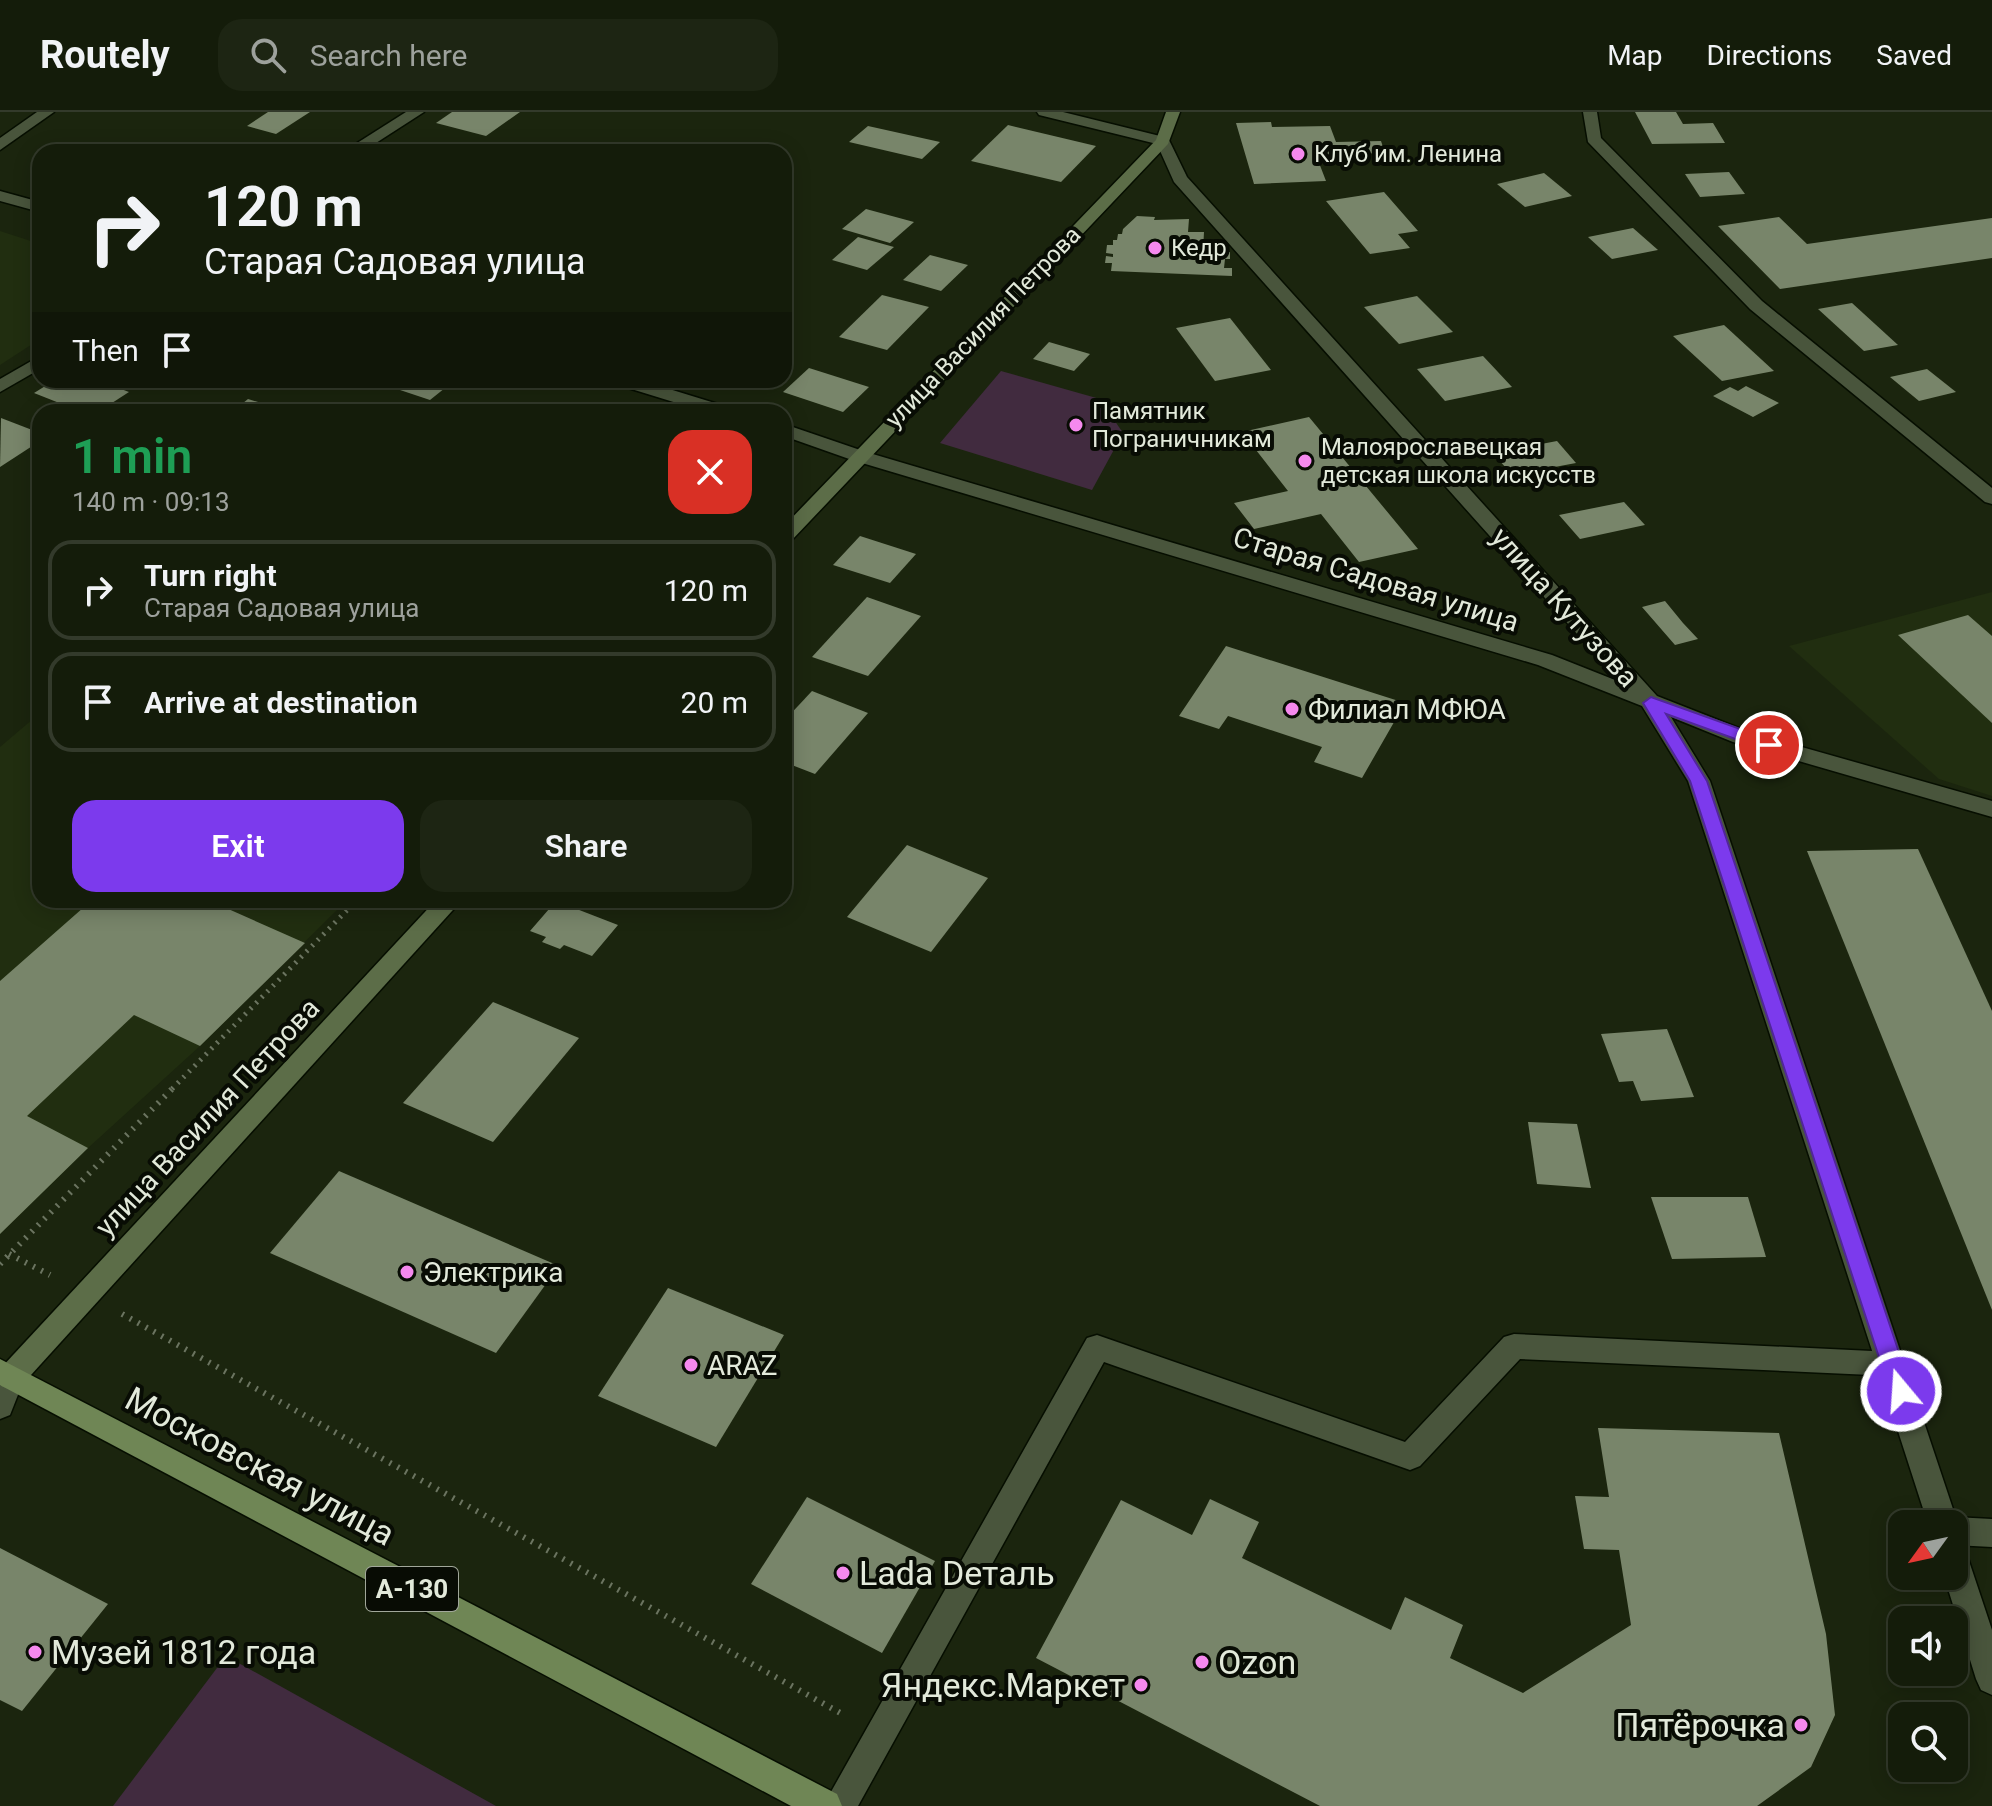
<!DOCTYPE html>
<meta charset="utf-8">
<style>
:root{--surface:#141c0a;--page:#1d2513;--text:#f1f3f6;--muted:#9da19c;--line:#333a2b;--accent:#7c3aed}
body{margin:0;font-family:Roboto,sans-serif;background:var(--page);color:var(--text);height:100vh;display:flex;flex-direction:column;font-size:30px;white-space:nowrap}
*{box-sizing:border-box;margin:0}
p{font-size:26px;color:var(--muted)}
.icon{flex:none;width:44px;height:44px;fill:none;stroke:currentColor;stroke-width:2;stroke-linecap:round;stroke-linejoin:round}
.map{position:relative;flex:1;overflow:hidden}
.sheet{position:absolute;left:32px;top:292px;width:760px;height:504px;display:flex;flex-direction:column;background:var(--surface);border-radius:24px;box-shadow:0 4px 20px #0003,0 0 0 2px var(--line)}
.sheet>*{flex:none}
.hud{position:absolute;left:32px;top:32px;width:760px;height:244px;border-radius:24px;box-shadow:0 4px 20px #0003,0 0 0 2px var(--line);background:#141c0a;color:var(--text);overflow:hidden}
.needle{width:52px;rotate:237deg}
.buttons{position:absolute;left:1888px;top:1398px;display:grid;gap:16px}
.buttons a{display:grid;place-items:center;width:80px;height:80px;border-radius:16px;background:var(--surface);box-shadow:0 4px 20px #0003,0 0 0 2px var(--line);font-size:40px}
.pin{position:absolute;display:grid;place-items:center;width:68px;height:68px;color:#fff;margin:-34px;border:4px solid #fff;border-radius:50%;box-shadow:0 2px 8px #0007}
.me{position:absolute;width:88px;margin:-44px;rotate:342deg;stroke-linejoin:round;filter:drop-shadow(0 0 6px #0008)}
.turn{display:flex;align-items:center;gap:28px;height:168px;padding:0 40px;font-size:36px}
.turn .icon{width:104px;height:104px;stroke-width:2.5}
.turn b{display:block;font-size:56px;line-height:68px}
.then{display:flex;align-items:center;height:76px;padding:0 40px;background:#0003;gap:16px;font-size:30px}
.round{display:grid;place-items:center;flex:none;width:84px;height:84px;border-radius:24px;background:var(--page)}
.summary{display:flex;align-items:center;justify-content:space-between;height:136px;padding:0 40px}
h1{font-size:48px;font-weight:600;line-height:60px;color:#1e9e55}
.button{display:flex;gap:16px;margin-top:auto;padding:16px 40px}
.button a{flex:1;height:92px;border-radius:24px;background:var(--accent);color:#fff;font-size:32px;font-weight:600;line-height:92px;text-align:center}
.button a+a{background:var(--page);color:var(--text)}
ul{padding:0;list-style:none}
li{display:flex;align-items:center;gap:24px;height:100px;margin:0 16px 12px;padding:0 24px;border:4px solid var(--line);border-radius:24px}
li div{flex:1}
li b{display:block;font-size:30px}
li em{font-style:normal}
header{display:flex;align-items:center;gap:48px;box-sizing:border-box;height:112px;padding:0 40px;background:var(--surface);border-bottom:2px solid var(--line)}
header strong{font-size:38px}
nav{display:flex;gap:44px;margin-inline-start:auto;font-size:28px}
.search{width:560px;height:72px;background:var(--page);display:flex;align-items:center;gap:20px;box-sizing:border-box;padding:0 28px;border-radius:24px;color:var(--muted);font-size:30px}
.map>svg:first-child{display:block}
.built{fill:#212e10}
.green{fill:#412b3f}
.building{fill:#78856a}
.lines{fill:none;stroke-linecap:round;stroke-linejoin:round}
.service-casing{stroke:#060e00;stroke-width:3}
.pedestrian-casing{stroke:#060e00;stroke-width:3}
.minor-casing{stroke:#060e00;stroke-width:3}
.secondary-casing{stroke:#060e00;stroke-width:3}
.primary-casing{stroke:#060e00;stroke-width:3}
.path-far1{stroke:#6b7460;stroke-width:5;stroke-dasharray:2 6;stroke-linecap:butt}
.path{stroke:#6b7460;stroke-width:6;stroke-dasharray:2 7;stroke-linecap:butt}
.service{fill:#49553c;fill-rule:evenodd}
.pedestrian{fill:#49553c;fill-rule:evenodd}
.minor{fill:#49553c;fill-rule:evenodd}
.secondary{fill:#5c6d48;fill-rule:evenodd}
.primary{fill:#6f8655;fill-rule:evenodd}
.route{fill:#7c3aed;stroke:#51269a;stroke-width:2}
.poi-dot{fill:#f589ee;stroke:#080c04;stroke-width:3}
.labels{text-anchor:middle;stroke-width:8;stroke-linejoin:round;paint-order:stroke}
.far-poi-label{font-size:24px;fill:#e2e9da;stroke:#080c04;text-anchor:start}
.far-street-label{font-size:24px;fill:#e2e9da;stroke:#080c04}
.shield{fill:#080c04;stroke:#a1a79a;stroke-width:2}
.shield-label{font-size:26px;font-weight:bold;fill:#e2e9da}
.street-label{font-size:28px;fill:#e2e9da;stroke:#080c04}
.poi-label{font-size:28px;fill:#e2e9da;stroke:#080c04;text-anchor:start}
.near-street-label{font-size:34px;fill:#e2e9da;stroke:#080c04}
.near-poi-label{font-size:34px;fill:#e2e9da;stroke:#080c04;text-anchor:start}
</style>
<header>
<strong>Routely</strong>
<div class="search"><svg class="icon" aria-label="search" viewBox="0 0 24 24"><circle cx="10" cy="10" r="6"/><path d="M15 15l6 6"/></svg>Search here</div>
<nav><a>Map</a><a>Directions</a><a>Saved</a></nav>
</header>
<div class="map">
<svg width="1992" height="1694" viewBox="0 0 1992 1694">
<rect width="100%" height="100%" fill="#1b250e"/>
<g class="built">
<polygon points="0,119 40,132 40,227 0,253"/>
<polygon points="1992,480 1992,684 1939,667 1789,534"/>
<polygon points="40,601 40,788 347,788 200,934 88,1036 0,1122 0,635"/>
</g>
<g class="green">
<polygon points="1001,259 1100,287 1123,321 1092,378 940,331"/>
<polygon points="226,1544 496,1694 113,1694"/>
</g>
<g class="building">
<polygon points="268,0 310,0 276,22 247,14"/>
<polygon points="452,0 520,0 486,24 436,11"/>
<polygon points="1635,0 1676,0 1683,12 1713,11 1725,31 1652,32"/>
<polygon points="1271,10 1272,15 1330,14 1336,30 1381,29 1385,41 1316,43 1326,69 1254,72 1236,11"/>
<polygon points="1008,13 1096,34 1061,70 971,49"/>
<polygon points="868,14 940,30 922,47 849,30"/>
<polygon points="413,30 450,39 450,40 398,40"/>
<polygon points="1729,60 1745,82 1700,85 1685,62"/>
<polygon points="1544,61 1572,84 1525,95 1497,72"/>
<polygon points="1384,80 1418,119 1398,122 1410,136 1370,142 1326,89"/>
<polygon points="866,97 914,110 890,131 842,117"/>
<polygon points="1137,104 1155,105 1154,108 1189,107 1188,120 1204,120 1203,139 1230,140 1230,147 1225,147 1224,156 1232,156 1232,164 1111,159 1112,151 1105,151 1106,144 1113,145 1113,142 1106,141 1107,133 1113,133 1113,128 1117,128 1118,122 1122,122 1123,117"/>
<polygon points="1779,105 1807,132 1992,106 1992,146 1780,177 1718,114"/>
<polygon points="1633,116 1658,138 1612,147 1588,125"/>
<polygon points="858,125 894,135 867,158 832,148"/>
<polygon points="930,143 968,153 941,179 903,168"/>
<polygon points="882,183 929,195 887,238 839,225"/>
<polygon points="1417,184 1453,220 1399,232 1364,195"/>
<polygon points="1852,191 1898,233 1864,239 1818,197"/>
<polygon points="1230,206 1271,258 1215,269 1176,216"/>
<polygon points="1724,213 1774,259 1722,269 1673,224"/>
<polygon points="1049,230 1090,242 1074,259 1033,247"/>
<polygon points="1483,244 1512,275 1445,289 1417,257"/>
<polygon points="809,256 869,275 843,300 783,280"/>
<polygon points="1927,257 1956,280 1919,289 1890,265"/>
<polygon points="55,268 97,268 129,280 98,300 82,300 34,281"/>
<polygon points="404,268 455,268 430,288 394,276"/>
<polygon points="1746,274 1779,291 1753,305 1713,284 1730,275 1738,279"/>
<polygon points="248,287 288,299 288,300 232,300"/>
<polygon points="1309,305 1418,437 1359,450 1321,402 1254,417 1234,391 1288,379 1242,320"/>
<polygon points="1,306 40,321 40,329 0,355"/>
<polygon points="1557,329 1576,351 1512,363 1493,341"/>
<polygon points="1624,390 1645,413 1580,427 1559,403"/>
<polygon points="860,424 916,442 890,471 833,453"/>
<polygon points="867,485 921,504 868,564 812,545"/>
<polygon points="1665,489 1683,511 1698,527 1675,533 1642,495"/>
<polygon points="1968,503 1992,524 1992,611 1898,523"/>
<polygon points="1226,534 1405,591 1362,666 1314,650 1322,635 1228,604 1219,617 1179,604"/>
<polygon points="812,579 868,601 815,662 784,650 784,609"/>
<polygon points="907,733 988,766 931,840 847,805"/>
<polygon points="1918,737 1992,899 1992,1198 1807,739"/>
<polygon points="92,788 208,788 305,831 200,934 134,903 27,1004 88,1036 0,1122 0,869"/>
<polygon points="556,789 618,813 592,844 564,833 560,837 542,830 546,825 530,819"/>
<polygon points="493,890 579,926 493,1030 403,991"/>
<polygon points="1667,917 1694,985 1641,989 1633,969 1619,970 1601,922"/>
<polygon points="1528,1010 1577,1012 1591,1076 1537,1072"/>
<polygon points="339,1059 559,1154 496,1241 270,1141"/>
<polygon points="1651,1085 1748,1085 1766,1145 1672,1147"/>
<polygon points="668,1176 784,1223 716,1335 598,1284"/>
<polygon points="1598,1316 1779,1321 1826,1522 1835,1603 1811,1655 1757,1694 1320,1694 1036,1546 1121,1388 1192,1423 1210,1387 1259,1410 1242,1446 1391,1518 1405,1485 1463,1513 1450,1546 1523,1581 1631,1513 1619,1438 1584,1437 1575,1384 1609,1385"/>
<polygon points="807,1385 935,1449 882,1541 751,1472"/>
<polygon points="0,1436 108,1492 22,1599 0,1588"/>
</g>
<g class="lines">
<defs>
<g id="service">
<polygon points="40,244 40,257 0,280 0,267"/>
<polygon points="1514,1222 1893,1240 1903,1243 1907,1252 1903,1261 1893,1264 1520,1247 1420,1354 1410,1358 1104,1250 858,1694 823,1694 1087,1226 1097,1223 1405,1330 1504,1225"/>
<polygon points="1954,1405 1992,1407 1992,1435 1954,1433 1954,1412 1942,1412"/>
</g>
<polygon id="pedestrian" points="37,0 54,0 0,38 0,26"/>
<g id="minor">
<polygon points="406,0 424,0 362,40 343,40"/>
<polygon points="1037,0 1063,0 1168,26 1187,65 1657,584 1749,620 1992,689 1992,705 1733,630 1671,605 1710,669 1958,1412 1954,1421 1954,1412 1928,1412 1688,669 1642,594 1538,553 852,348 784,324 784,312 866,340 1552,543 1620,570 1174,70 1157,32 1039,3"/>
<polygon points="1583,0 1597,0 1601,26 1762,189 1992,376 1992,392 1985,390 1750,197 1588,30"/>
<polygon points="0,79 40,90 40,100 0,89"/>
<polygon points="612,268 640,268 731,296 734,300 706,300 615,272"/>
<polygon points="11,1252 21,1256 25,1265 10,1303 0,1307 0,1258"/>
<polygon points="1954,1433 1965,1437 1992,1518 1992,1583 1981,1578 1976,1567 1944,1464 1954,1464"/>
</g>
<g id="secondary">
<polygon points="1166,0 1180,0 1168,32 791,429 784,431 784,414 1156,28"/>
<polygon points="436,788 462,788 21,1274 11,1278 1,1274 1,1256"/>
</g>
<polygon id="primary" points="0,1247 837,1682 842,1694 791,1694 0,1273"/>
</defs>
<use href="#service" class="service-casing"/>
<use href="#pedestrian" class="pedestrian-casing"/>
<use href="#minor" class="minor-casing"/>
<use href="#secondary" class="secondary-casing"/>
<use href="#primary" class="primary-casing"/>
<polyline class="path-far1" points="172,977 357,788"/>
<g class="path">
<polyline points="9,1142 50,1163"/>
<polyline points="0,1152 174,975"/>
<polyline points="122,1202 844,1603"/>
</g>
<use href="#service" class="service"/>
<use href="#pedestrian" class="pedestrian"/>
<use href="#minor" class="minor"/>
<use href="#secondary" class="secondary"/>
<use href="#primary" class="primary"/>
</g>
<polygon class="route" points="1651,585 1774,629 1777,633 1769,639 1763,637 1666,602 1707,669 1912,1279 1909,1286 1901,1289 1894,1286 1890,1279 1690,669 1643,591"/>
<g class="poi-dot">
<circle cx="1298" cy="42" r="8"/>
<circle cx="1155" cy="136" r="8"/>
<circle cx="1076" cy="313" r="8"/>
<circle cx="1305" cy="349" r="8"/>
<circle cx="1292" cy="597" r="8"/>
<circle cx="407" cy="1160" r="8"/>
<circle cx="691" cy="1253" r="8"/>
<circle cx="843" cy="1461" r="8"/>
<circle cx="35" cy="1540" r="8"/>
<circle cx="1202" cy="1550" r="8"/>
<circle cx="1141" cy="1573" r="8"/>
<circle cx="1801" cy="1613" r="8"/>
</g>
<g class="labels">
<g class="far-poi-label">
<text x="1314" y="50">Клуб им. Ленина</text>
<text x="1171" y="144">Кедр</text>
<text x="1092" y="307">Памятник<tspan x="1092" dy="28">Пограничникам</tspan></text>
<text x="1321" y="343">Малоярославецкая<tspan x="1321" dy="28">детская школа искусств</tspan></text>
</g>
<g class="far-street-label">
<text transform="translate(983 215) rotate(-46)" y="8">улица Василия Петрова</text>
</g>
<rect class="shield" x="366" y="1455" width="92" height="44" rx="6"/>
<g class="shield-label">
<text x="412" y="1486">А-130</text>
</g>
<g class="street-label">
<text transform="translate(1376 467) rotate(17)" y="10">Старая Садовая улица</text>
<text transform="translate(1565 495) rotate(48)" y="10">улица Кутузова</text>
<text transform="translate(207 1005) rotate(-47)" y="10">улица Василия Петрова</text>
</g>
<g class="poi-label">
<text x="1308" y="607">Филиал МФЮА</text>
<text x="423" y="1170">Электрика</text>
<text x="707" y="1263">ARAZ</text>
</g>
<g class="near-street-label">
<text transform="translate(260 1354) rotate(28)" y="12">Московская улица</text>
</g>
<g class="near-poi-label">
<text x="859" y="1473">Lada Dеталь</text>
<text x="51" y="1552">Музей 1812 года</text>
<text x="1218" y="1562">Ozon</text>
<text x="1125" y="1585" text-anchor="end">Яндекс.Маркет</text>
<text x="1785" y="1625" text-anchor="end">Пятёрочка</text>
</g>
</g>
</svg>
<div class="buttons">
<a><svg class="needle" viewBox="-14 -14 28 28"><path d="M0-13l5 13h-10z" fill="#e53935"/><path d="M0 13l5-13h-10z" fill="#9da19c"/></svg></a>
<a><svg class="icon" aria-label="sound" viewBox="0 0 24 24"><path d="M4 9h4l5-4v14l-5-4H4zM17 9q2 3 0 6"/></svg></a>
<a><svg class="icon" aria-label="search" viewBox="0 0 24 24"><circle cx="10" cy="10" r="6"/><path d="M15 15l6 6"/></svg></a>
</div>
<div class="pin" style="left:1769px;top:633px;background:#d93025"><svg class="icon" aria-label="arrive" viewBox="0 0 24 24"><path d="M6 21V4h12l-3 4 3 4H6"/></svg></div>
<svg class="me" style="left:1901px;top:1279px" viewBox="-20 -20 40 40"><circle r="17" fill="#7c3aed" stroke="#fff" stroke-width="3"/><path d="M0-11L8 9 0 5-8 9z" fill="#fff"/></svg>
<div class="hud">
<div class="turn"><svg class="icon" aria-label="right" viewBox="0 0 24 24"><path d="M7 20v-9h11M14 6l5 5-5 5"/></svg><div><b>120 m</b>Старая Садовая улица</div></div>
<div class="then">Then<svg class="icon" aria-label="arrive" viewBox="0 0 24 24"><path d="M6 21V4h12l-3 4 3 4H6"/></svg></div>
</div>
<section class="sheet">
<div class="summary"><div><h1>1 min</h1><p>140 m · 09:13</p></div><a class="round" style="background:#d93025;color:#fff"><svg class="icon" aria-label="close" viewBox="0 0 24 24"><path d="M6 6l12 12M18 6L6 18"/></svg></a></div>
<ul>
<li><svg class="icon" aria-label="right" viewBox="0 0 24 24"><path d="M7 20v-9h11M14 6l5 5-5 5"/></svg><div><b>Turn right</b><p>Старая Садовая улица</p></div><em>120 m</em></li>
<li><svg class="icon" aria-label="arrive" viewBox="0 0 24 24"><path d="M6 21V4h12l-3 4 3 4H6"/></svg><div><b>Arrive at destination</b></div><em>20 m</em></li>
</ul>
<div class="button"><a>Exit</a><a>Share</a></div>
</section>
</div>
